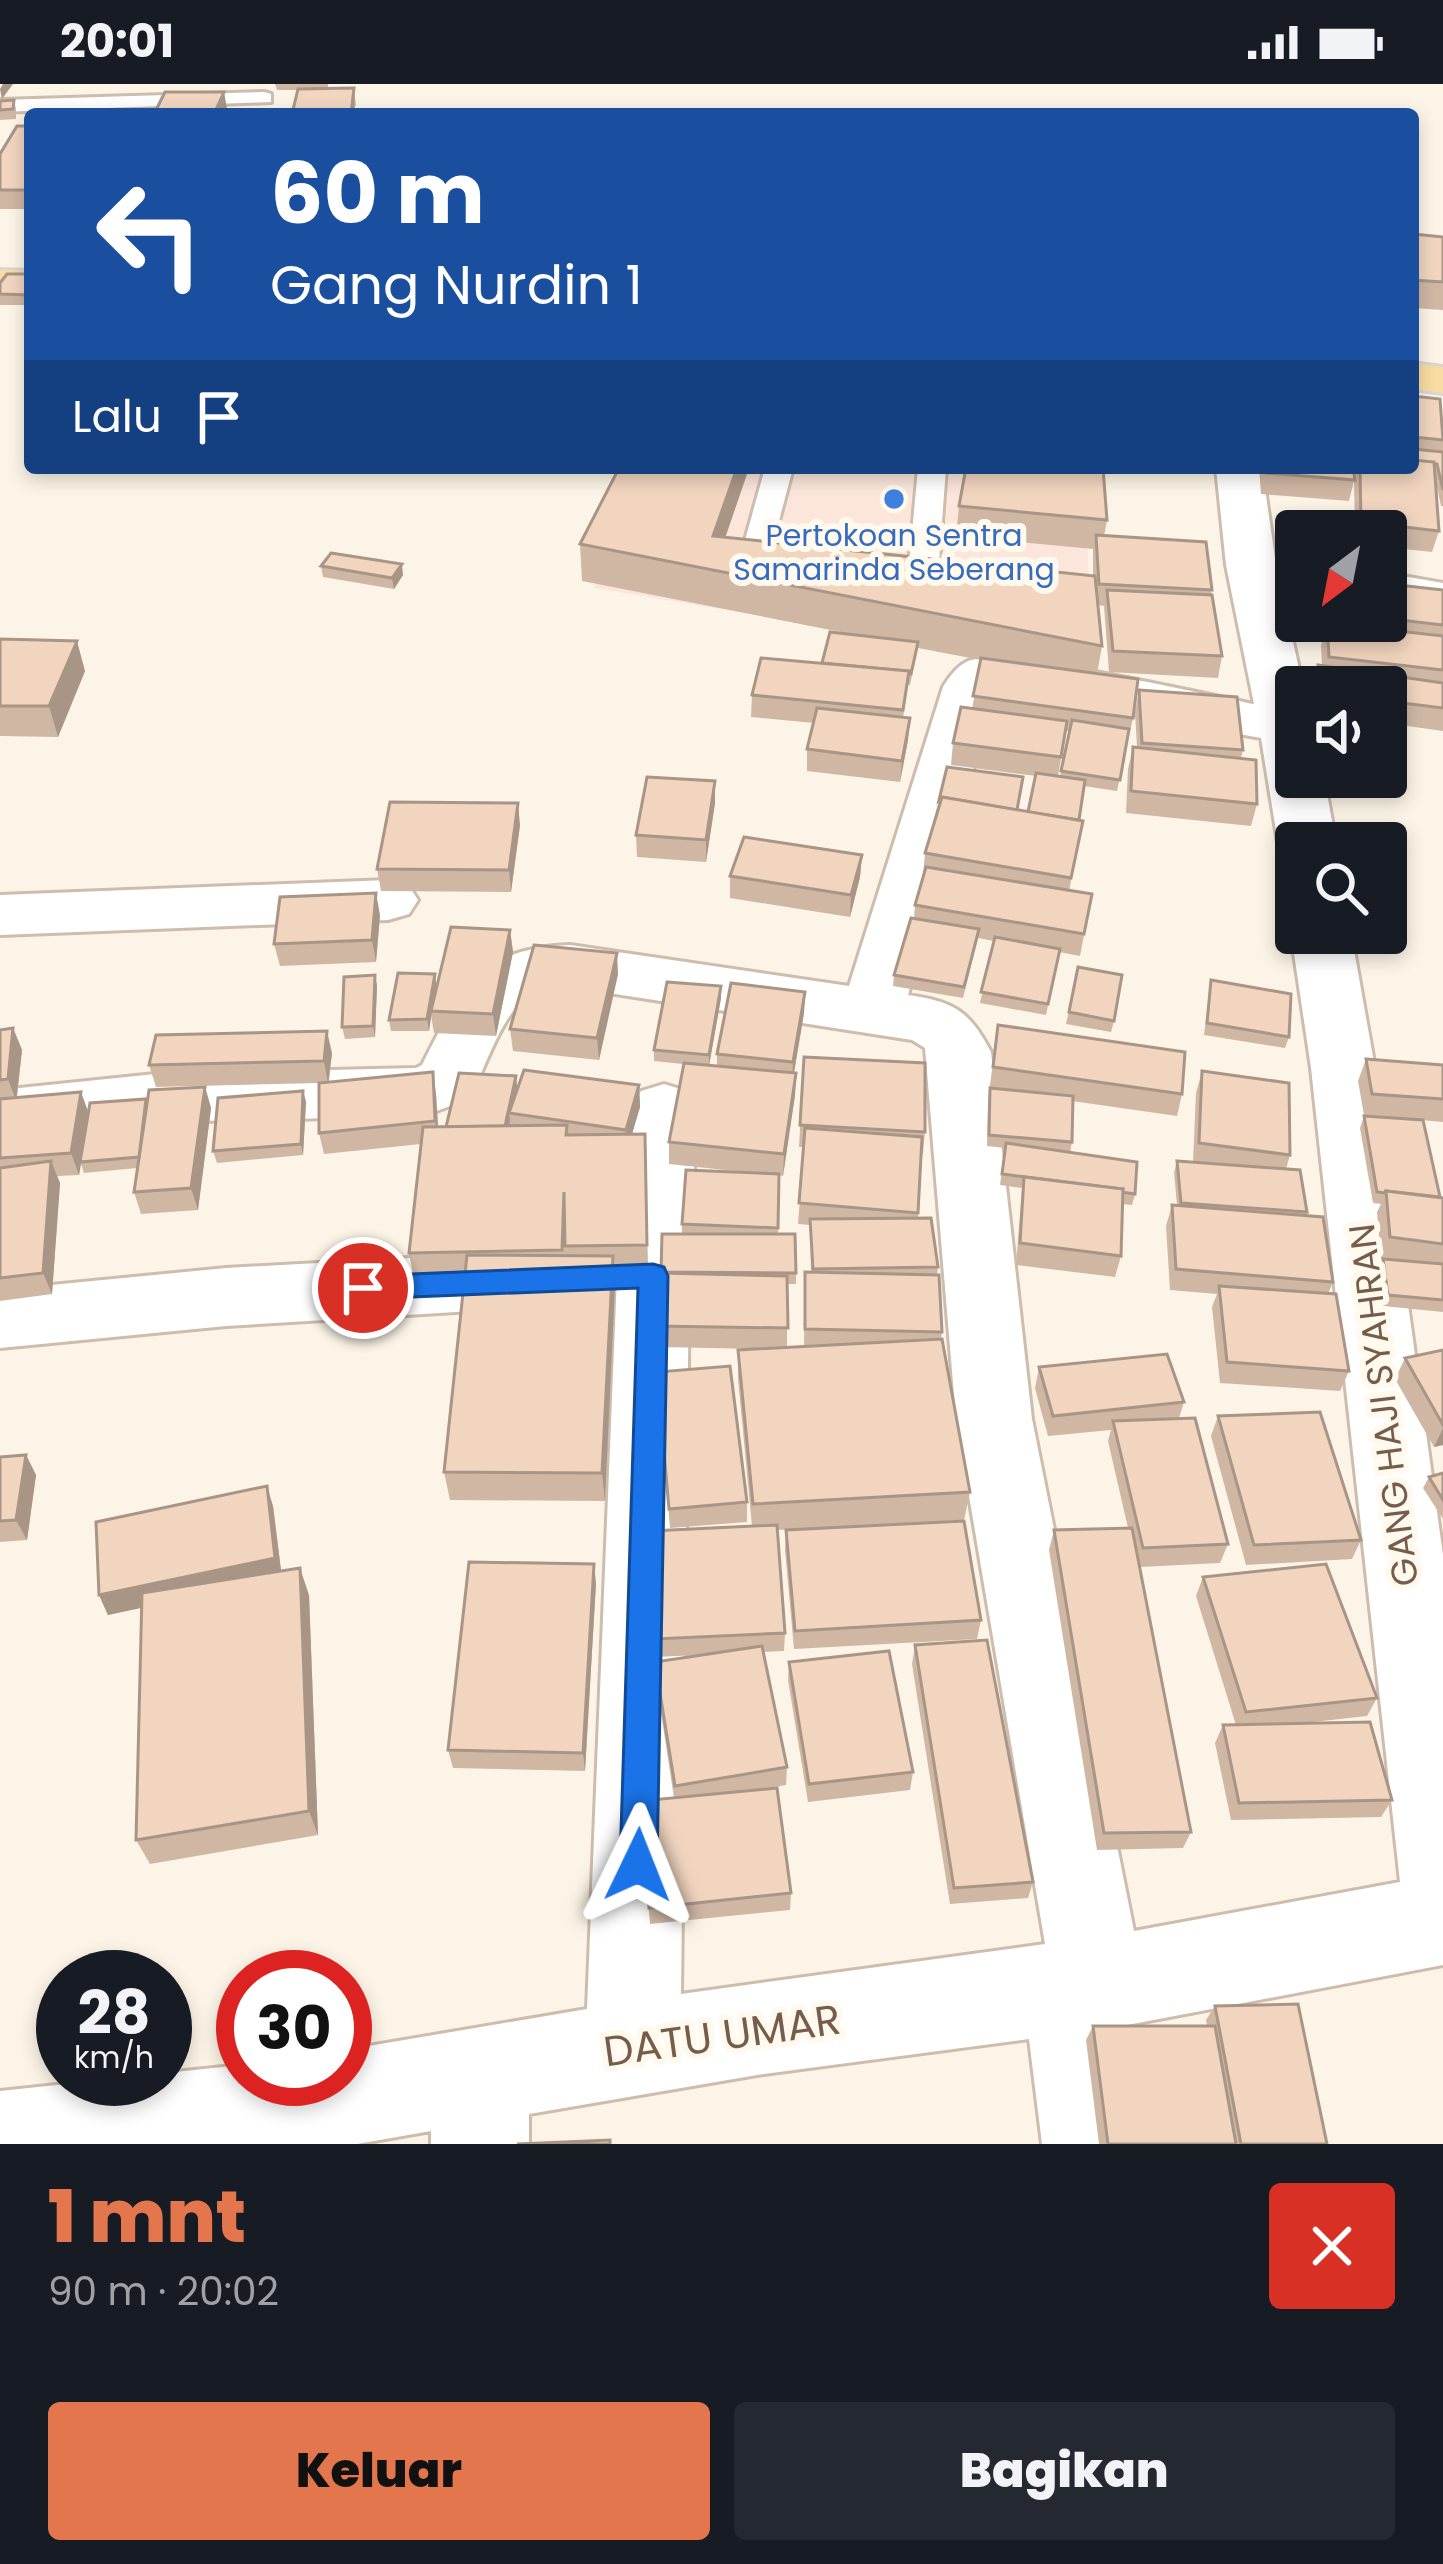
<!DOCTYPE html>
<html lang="id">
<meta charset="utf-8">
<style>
:root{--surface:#171b24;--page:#242831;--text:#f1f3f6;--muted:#9ea1a6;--accent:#e4764e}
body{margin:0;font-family:Poppins,sans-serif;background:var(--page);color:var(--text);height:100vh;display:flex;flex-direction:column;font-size:45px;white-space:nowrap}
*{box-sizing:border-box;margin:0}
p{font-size:39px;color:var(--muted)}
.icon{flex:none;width:66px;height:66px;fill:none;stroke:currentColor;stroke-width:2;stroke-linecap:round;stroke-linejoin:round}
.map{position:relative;height:2060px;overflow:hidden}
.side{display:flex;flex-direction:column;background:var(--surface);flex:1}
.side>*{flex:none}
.hud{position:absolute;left:24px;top:24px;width:1395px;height:366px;border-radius:12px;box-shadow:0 6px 18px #0003;background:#1a4fa0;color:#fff;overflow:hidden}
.needle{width:78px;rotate:212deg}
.controls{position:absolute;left:1275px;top:426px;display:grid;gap:24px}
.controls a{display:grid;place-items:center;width:132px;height:132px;border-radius:12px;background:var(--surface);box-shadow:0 6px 18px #0003;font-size:60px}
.speed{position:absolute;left:36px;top:1866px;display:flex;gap:24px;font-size:60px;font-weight:700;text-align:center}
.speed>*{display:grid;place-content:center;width:156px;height:156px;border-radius:50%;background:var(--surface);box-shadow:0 6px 18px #0003;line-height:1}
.speed small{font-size:30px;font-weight:400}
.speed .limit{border:18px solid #d22;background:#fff;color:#111}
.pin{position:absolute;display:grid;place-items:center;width:102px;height:102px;color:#fff;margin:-51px;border:6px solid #fff;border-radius:50%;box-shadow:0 3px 12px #0007}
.me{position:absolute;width:132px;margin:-66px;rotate:2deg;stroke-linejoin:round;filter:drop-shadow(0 0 9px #0008)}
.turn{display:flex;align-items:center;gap:42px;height:252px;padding:0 48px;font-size:54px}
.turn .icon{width:156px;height:156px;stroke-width:2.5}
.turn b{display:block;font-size:84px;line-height:102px}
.then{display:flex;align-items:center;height:114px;padding:0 48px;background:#0003;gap:24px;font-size:45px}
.round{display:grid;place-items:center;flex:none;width:126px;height:126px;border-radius:12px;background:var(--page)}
.summary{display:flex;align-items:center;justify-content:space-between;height:204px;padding:0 48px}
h1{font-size:72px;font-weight:800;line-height:90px;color:var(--accent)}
.primary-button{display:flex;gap:24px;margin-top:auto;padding:24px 48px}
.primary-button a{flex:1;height:138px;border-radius:12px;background:var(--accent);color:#111;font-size:48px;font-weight:800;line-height:138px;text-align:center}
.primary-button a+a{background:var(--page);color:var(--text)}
.status{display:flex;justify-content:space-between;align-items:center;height:84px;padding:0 60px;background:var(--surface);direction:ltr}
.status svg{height:33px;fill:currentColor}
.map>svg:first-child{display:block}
.commercial{fill:#fce6db}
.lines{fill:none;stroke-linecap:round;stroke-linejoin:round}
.lane-casing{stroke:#cebdad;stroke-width:6}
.street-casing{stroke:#cebdad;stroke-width:6}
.primary-casing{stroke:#dbd5d0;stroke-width:6}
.lane{fill:#fff;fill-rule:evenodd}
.street{fill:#fff;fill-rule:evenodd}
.primary{fill:#f9dca1;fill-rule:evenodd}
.wall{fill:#cfb7a4;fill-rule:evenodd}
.shaded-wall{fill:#a99586}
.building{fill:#f1d5bf;stroke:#a99586;stroke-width:3}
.route{fill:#1a73e8;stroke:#114b97;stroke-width:3}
.shop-dot{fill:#3f7fe0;stroke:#fff9ee;stroke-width:4.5}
.labels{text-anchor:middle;stroke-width:12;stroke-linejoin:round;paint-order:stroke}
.far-shop-label{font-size:30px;fill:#366cbe;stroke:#fff9ee}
.street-label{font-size:36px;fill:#765c4b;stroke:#fff9ee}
.near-street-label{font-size:42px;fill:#765c4b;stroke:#fff9ee}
</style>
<div class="status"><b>20:01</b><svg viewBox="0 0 49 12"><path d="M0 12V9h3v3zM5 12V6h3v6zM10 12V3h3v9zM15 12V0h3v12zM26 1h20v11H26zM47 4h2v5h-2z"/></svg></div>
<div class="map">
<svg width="1443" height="2060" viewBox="0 0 1443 2060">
<rect width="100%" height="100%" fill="#fcf5e7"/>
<polygon class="commercial" points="643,384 1083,384 1095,603 859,548 594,504"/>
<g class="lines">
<defs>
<g id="lane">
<polygon points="264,8 271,10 271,18 0,28 0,16"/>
<polygon points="765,384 793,384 768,478 789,483 794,489 779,498 746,490 739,478"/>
<polygon points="918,384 946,384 937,504 922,513 907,504"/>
</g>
<g id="street">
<path d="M1216 384H1262L1276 481 1303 603H1296V693H1324L1336 759H1296V775L1287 772 1278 759 1261 654 996 606 908 911C955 918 969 927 991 968L1032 1335 1134 1847 1400 1798 1311 984 1291 849 1296 840V849H1351L1375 984 1443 1471V1881L1122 1942 1140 2060H1042L1029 1955 757 1991 529 2030V2060H431V2047L357 2060H0V2007L113 1995H165V1989L243 1981V1995H345V1966L587 1925 617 1192 631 1024 641 1007 664 1000 687 1007 697 1024 689 1192 681 1910 1045 1860 956 1335 925 964 912 956 570 903C562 904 549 902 541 905 503 918 487 983 469 1015L423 1032 155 1038 0 1056V1006L155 990 416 984 422 981C460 906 478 864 570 861L849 902 943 603C949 593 957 582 968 577 1001 563 1207 611 1254 620L1226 481Z"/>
<polygon points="1386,489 1443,499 1443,529 1386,519"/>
<polygon points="388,796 409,802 418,816 409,830 388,836 0,851 0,811"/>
<polygon points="554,1166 579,1174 590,1194 579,1214 554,1222 226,1242 0,1264 0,1206 226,1184"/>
</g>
<g id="primary">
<polygon points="0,186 30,187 30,211 0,210"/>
<polygon points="1413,279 1443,283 1443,309 1413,305"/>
</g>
</defs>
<use href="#lane" class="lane-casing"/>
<use href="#street" class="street-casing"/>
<use href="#primary" class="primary-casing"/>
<use href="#lane" class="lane"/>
<use href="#street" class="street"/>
<use href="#primary" class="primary"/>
</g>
<g class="wall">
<polygon points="275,0 328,0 328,4 354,4 356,22 297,6 277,6"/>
<polygon points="14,16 16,25 16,35 0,36 0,17"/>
<polygon points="17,42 30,125 0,125 0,70"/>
<polygon points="1413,150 1443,153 1443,226 1413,224"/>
<polygon points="30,190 30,221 0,221 0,199"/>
<polygon points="1413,312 1443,337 1443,422 1441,422 1436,398 1439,447 1432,468 1386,463 1386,447 1355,447 1354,397 1349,417 1261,410 1259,384 1353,384 1354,394 1356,384 1413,384"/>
<path d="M619 384H749L725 454 1093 491V465L956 452 959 422 1107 436 1104 452 1212 506 1211 511 1222 572 1218 594 1109 588 1104 522 1098 521 1102 562 1097 590 1133 634 1117 707 1084 702 1079 736 1083 737 1069 807 1092 810 1080 872 1059 868 1046 931 980 919 994 857 978 854 963 914 893 902 894 891 914 834 915 821 923 791 925 769 939 716 1028 728 1036 692 951 681 953 659 972 625 981 576 918 564 910 601H908L903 634 908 656 900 698 807 687V665L814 639 751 633 752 611 822 579 851 550 582 497 580 460ZM1066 647H1070L1060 693 1058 692Z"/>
<polygon points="321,482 403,491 394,505 323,493"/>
<polygon points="1398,501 1443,506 1443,647 1386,639 1386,603 1313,603 1318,581 1322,582 1321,561 1327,539 1393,546 1392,522"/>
<polygon points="0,555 85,587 58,653 0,652"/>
<polygon points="1139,606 1243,666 1241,674 1257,720 1251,742 1126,729 1128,685 1133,663 1137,663 1135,628"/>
<polygon points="715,719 706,778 637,773 636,751"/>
<polygon points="520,741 511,808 381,807 377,785"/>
<polygon points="862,771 860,793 850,833 730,814 730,792"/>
<polygon points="380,831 376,878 280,882 274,860"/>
<polygon points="510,846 513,868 496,952 434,949 431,931 429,947 391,947 389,936 435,890 436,901"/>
<polygon points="1078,883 1114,937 1111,948 1066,940"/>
<polygon points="618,890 599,976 513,967 510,945"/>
<polygon points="375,891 377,902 375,953 345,955 342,943"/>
<polygon points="1211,896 1289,953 1285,964 1204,951"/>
<polygon points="805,908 804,929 794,989 796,989 795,1011 783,1092 779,1091 778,1150 796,1189 796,1200 787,1200 787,1263 804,1262 805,1188 811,1188 810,1141 798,1140 804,1063 799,1063 804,973 925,1048 923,1070 921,1070 918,1134 938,1183 937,1191 942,1248 941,1255 970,1408 964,1436 777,1446 785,1549 784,1567 763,1568 787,1683 786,1701 753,1706 791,1809 790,1826 650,1840 640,1717 674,1714 656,1596 655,1578 699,1571 656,1573 651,1447 752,1442 738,1295 738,1266 761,1265 658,1263 657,1242 682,1150 682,1140 763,1090 669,1080 669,1058 683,980 654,977 654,966 721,914 709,981 717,982 717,970"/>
<polygon points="998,941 1182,1010 1177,1032 1072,1017 1072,1058 1070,1069 1135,1110 1132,1121 1122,1120 1121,1172 1115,1193 1016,1181 1022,1104 1000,1101 1005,1064 987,1062 988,1016"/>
<polygon points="13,944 22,966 17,1014 88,1028 205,1003 211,1024 198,1126 141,1130 134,1108 137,1084 84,1089 81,1080 79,1091 57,1092 60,1099 52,1210 0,1217 0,946"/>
<polygon points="332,969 329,998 436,1010 438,1043 446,1043 516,992 517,1004 639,1001 640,1023 632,1050 645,1050 648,1182 614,1183 615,1201 605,1417 450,1416 444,1388 465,1189 413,1190 409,1169 421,1060 324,1070 319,1049 319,999 156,1003 149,981"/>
<polygon points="1366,975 1443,981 1443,1038 1364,1031 1358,997"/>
<polygon points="1202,987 1290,1071 1286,1085 1307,1128 1306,1132 1333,1198 1328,1210 1349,1287 1340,1307 1220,1299 1212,1223 1217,1210 1170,1206 1166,1142 1172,1121 1177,1121 1174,1088 1177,1077 1193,1078 1196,1009"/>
<polygon points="303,1007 306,1018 303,1071 217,1079 213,1067"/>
<polygon points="1364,1032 1443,1114 1443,1228 1383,1222 1378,1186 1383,1175 1381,1175 1377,1128 1381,1120 1373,1119 1360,1044"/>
<polygon points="1443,1266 1443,1361 1434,1363 1395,1295 1405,1274"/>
<polygon points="1039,1283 1184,1318 1179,1334 1228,1460 1220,1479 1140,1483 1191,1748 1183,1764 1097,1766 1049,1466 1054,1446 1128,1444 1108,1357 1111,1346 1048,1352 1035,1304"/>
<polygon points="657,1288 747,1418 747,1438 670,1444"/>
<polygon points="1218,1332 1361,1456 1352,1475 1246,1481 1211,1352"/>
<polygon points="26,1371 36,1391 27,1456 0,1458 0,1373"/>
<polygon points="1443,1389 1443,1435 1423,1404 1429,1393"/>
<polygon points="273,1422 281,1487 309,1511 318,1751 150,1780 136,1756 141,1523 108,1531 99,1511"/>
<polygon points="786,1446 981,1536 977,1555 794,1565 785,1466"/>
<polygon points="1203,1493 1377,1614 1367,1632 1295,1640 1392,1716 1381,1733 1231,1736 1215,1659 1223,1641 1236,1641 1196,1512"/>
<polygon points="596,1499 585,1687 453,1684 448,1666"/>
<polygon points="915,1561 1033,1798 1028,1814 950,1820 912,1580"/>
<polygon points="789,1578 913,1688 910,1706 808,1718 788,1596"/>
<polygon points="1215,1922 1327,2060 1099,2060 1086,1956 1093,1942 1207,1942 1206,1936"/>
</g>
<g class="shaded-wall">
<polygon points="3,0 13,0 2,15 0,5"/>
<polygon points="354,4 355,30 351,30"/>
<polygon points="224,8 228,30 214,30"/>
<polygon points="30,97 30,125 25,106"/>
<polygon points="737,384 749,384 713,489 713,452"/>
<polygon points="402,480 403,491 394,505 392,494"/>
<polygon points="77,557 85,587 58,653 49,622"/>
<polygon points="910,634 908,656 900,698 902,677"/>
<polygon points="715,697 715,719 706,778 706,756"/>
<polygon points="518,719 520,741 511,808 509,786"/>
<polygon points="862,771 860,793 850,833 851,811"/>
<polygon points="376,809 380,831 376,878 372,856"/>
<polygon points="510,846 513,868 496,952 493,930"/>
<polygon points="617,869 618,890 599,976 597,954"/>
<polygon points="435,890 436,901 429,947 427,935"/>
<polygon points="375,891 377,902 375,953 373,942"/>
<polygon points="721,902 721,914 709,982 709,971"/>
<polygon points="805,908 804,929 792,1000 793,978"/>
<polygon points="13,944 22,966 16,1017 8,995"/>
<polygon points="327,947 332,969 328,999 324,977"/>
<polygon points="433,988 436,1010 439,1059 435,1037"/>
<polygon points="796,989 795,1011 783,1092 784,1070"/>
<polygon points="516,992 517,1004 509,1029 510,1037 505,1061 504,1049"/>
<polygon points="639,1001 640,1023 627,1067 626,1046"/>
<polygon points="205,1003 211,1024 198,1126 191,1104"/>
<polygon points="303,1007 306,1018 303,1071 301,1060"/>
<polygon points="81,1008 89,1030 79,1091 71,1069"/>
<polygon points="51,1077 60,1099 52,1210 43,1189"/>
<polygon points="613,1172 615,1201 605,1417 602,1389"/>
<polygon points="1443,1344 1443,1361 1434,1363"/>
<polygon points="26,1371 36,1391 27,1456 16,1436"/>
<polygon points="267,1402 273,1422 282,1494 108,1531 99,1511"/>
<polygon points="594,1480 596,1499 585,1687 583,1669"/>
<polygon points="300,1484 309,1511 318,1751 309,1727"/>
</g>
<g class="building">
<polygon points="354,4 351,30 292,30 298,5"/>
<polygon points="165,8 224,8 214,30 154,30"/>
<polygon points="14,16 13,25 0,26 0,17"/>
<polygon points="17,42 30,42 30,97 25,106 0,106 0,70"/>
<polygon points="1413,150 1443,153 1443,198 1413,196"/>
<polygon points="7,190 30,190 30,211 0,210 0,199"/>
<polygon points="1413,312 1440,315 1443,356 1413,353"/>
<polygon points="1413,365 1443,368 1443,406 1437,380 1413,376"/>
<polygon points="1413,376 1434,378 1439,447 1361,438 1360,384 1413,384"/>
<polygon points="619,384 737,384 713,452 1095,492 1102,562 580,460"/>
<polygon points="966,384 1103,384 1107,436 959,422"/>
<polygon points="1265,384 1353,384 1355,396 1266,389"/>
<polygon points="1096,451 1206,458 1212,506 1099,500"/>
<polygon points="331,469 402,480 392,494 321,482"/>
<polygon points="1398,501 1443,506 1443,541 1400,536"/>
<polygon points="1107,506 1212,511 1222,572 1113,567"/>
<polygon points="1327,539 1443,552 1443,586 1329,573"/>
<polygon points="830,548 918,558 911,590 908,590 909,587 822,579"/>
<polygon points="0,555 77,557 49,622 0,622"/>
<polygon points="761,574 909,587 903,626 752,611"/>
<polygon points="981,574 1138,595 1133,634 973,612"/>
<polygon points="1318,581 1443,599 1443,624 1386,617 1386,603 1317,603"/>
<polygon points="1139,606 1237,613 1243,666 1142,659"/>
<polygon points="961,623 1067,637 1061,673 953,659"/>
<polygon points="817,624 910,634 902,677 807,665"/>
<polygon points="1072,636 1129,645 1120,696 1061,687"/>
<polygon points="1133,663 1256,676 1257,720 1131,707"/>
<polygon points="947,683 1023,693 1017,726 942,713 939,716"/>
<polygon points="1036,689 1085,696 1079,736 1028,728"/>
<polygon points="647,693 715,697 706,756 636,751"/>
<polygon points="942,713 1083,737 1071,794 925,769"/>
<polygon points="390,718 518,719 509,786 377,785"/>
<polygon points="744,753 862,771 851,811 730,792"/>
<polygon points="926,783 1092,810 1084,850 915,821"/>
<polygon points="376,809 372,856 274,860 280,813"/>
<polygon points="911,834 979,845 964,903 894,891"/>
<polygon points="451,843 510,846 493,930 431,927"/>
<polygon points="995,853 1060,865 1048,920 981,908"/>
<polygon points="534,861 617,869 597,954 510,945"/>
<polygon points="1078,883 1122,891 1114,937 1069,928"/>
<polygon points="398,889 435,890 427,935 389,936"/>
<polygon points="375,891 373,942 342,943 344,893"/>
<polygon points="1211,896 1291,910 1289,953 1207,939"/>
<polygon points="667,898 721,902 709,971 654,966"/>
<polygon points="731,899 805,908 793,978 717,970"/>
<polygon points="998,941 1185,968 1182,1010 993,983"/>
<polygon points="13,944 8,995 0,996 0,946"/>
<polygon points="327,947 324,977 149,981 156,951"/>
<polygon points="804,973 925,979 925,1048 800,1041"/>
<polygon points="1366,975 1443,981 1443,1015 1372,1010"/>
<polygon points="684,979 796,989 784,1070 669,1058"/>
<polygon points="524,986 639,1001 626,1046 509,1029"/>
<polygon points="1202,987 1289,999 1290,1071 1199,1059"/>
<polygon points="433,988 435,1037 319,1049 319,999"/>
<polygon points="459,989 516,992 505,1042 446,1043"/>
<polygon points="205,1003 191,1104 134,1108 149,1006"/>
<polygon points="990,1004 1073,1012 1072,1058 989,1051"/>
<polygon points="303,1007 301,1060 213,1067 218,1014"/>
<polygon points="81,1008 71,1069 0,1074 0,1015"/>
<polygon points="146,1015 139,1073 80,1078 90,1019"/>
<polygon points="1364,1032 1423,1036 1440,1113 1386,1107 1386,1109 1377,1108"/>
<polygon points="567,1041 566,1051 645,1050 647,1161 565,1162 564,1108 562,1166 409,1169 423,1043"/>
<polygon points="805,1044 922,1053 918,1129 799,1119"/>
<polygon points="1006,1059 1137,1078 1135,1110 1122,1108 1123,1105 1002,1090"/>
<polygon points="51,1077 43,1189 0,1194 0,1084"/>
<polygon points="1177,1077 1300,1086 1307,1128 1181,1119"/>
<polygon points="686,1086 779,1090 778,1144 682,1140"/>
<polygon points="1024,1093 1123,1105 1121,1172 1020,1159"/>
<polygon points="1386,1107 1443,1114 1443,1160 1390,1153"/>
<polygon points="1172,1121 1323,1133 1333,1198 1176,1185"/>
<polygon points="931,1134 938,1183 813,1185 810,1135"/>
<polygon points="662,1150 795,1150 796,1189 661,1188"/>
<polygon points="467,1171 613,1172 602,1389 444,1388"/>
<polygon points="1383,1175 1443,1180 1443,1216 1388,1211"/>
<polygon points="805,1188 939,1191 942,1248 805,1245"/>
<polygon points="660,1189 787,1192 788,1244 657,1242"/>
<polygon points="1219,1202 1336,1210 1349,1287 1227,1278"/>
<polygon points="942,1255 970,1408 753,1420 738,1266"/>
<polygon points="1443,1266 1443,1341 1405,1274"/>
<polygon points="1167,1270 1184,1318 1053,1332 1039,1283"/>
<polygon points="730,1282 747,1418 669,1425 657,1288"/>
<polygon points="1320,1328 1361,1456 1254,1461 1218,1332"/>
<polygon points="1195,1334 1228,1460 1143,1464 1113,1337"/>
<polygon points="26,1371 16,1436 0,1437 0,1373"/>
<polygon points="1443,1389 1443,1416 1429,1393"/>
<polygon points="267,1402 275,1474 99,1511 96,1438"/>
<polygon points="964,1437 981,1536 795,1547 786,1446"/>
<polygon points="777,1441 785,1549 655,1555 651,1447"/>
<polygon points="1132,1444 1191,1748 1104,1749 1054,1446"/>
<polygon points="469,1478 594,1480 583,1669 448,1666"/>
<polygon points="1326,1480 1377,1614 1246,1628 1203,1493"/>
<polygon points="300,1484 309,1727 136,1756 142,1509"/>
<polygon points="987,1556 1033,1798 954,1804 915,1561"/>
<polygon points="762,1562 787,1683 675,1702 655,1578"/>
<polygon points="889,1567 913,1688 809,1700 789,1578"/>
<polygon points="1370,1638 1392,1716 1239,1719 1223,1641"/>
<polygon points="777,1704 791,1809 649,1824 640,1717"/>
<polygon points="1298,1920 1327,2060 1241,2060 1215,1922"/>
<polygon points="1093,1942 1215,1942 1236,2060 1108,2060"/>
<polygon points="610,2056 610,2060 517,2060"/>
</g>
<polygon class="route" points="653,1180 664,1183 668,1192 657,1781 651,1794 638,1800 625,1794 620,1781 638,1204 363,1215 353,1212 349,1204 353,1195 363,1192"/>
<circle class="shop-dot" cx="894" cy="415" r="12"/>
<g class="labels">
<g class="far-shop-label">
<text x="894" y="462">Pertokoan Sentra<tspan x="894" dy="34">Samarinda Seberang</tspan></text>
</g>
<g class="street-label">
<text transform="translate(1383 1321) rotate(-97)" y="13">GANG HAJI SYAHRAN</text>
</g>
<g class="near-street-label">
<text transform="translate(722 1951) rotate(-8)" y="15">DATU UMAR</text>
</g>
</g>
</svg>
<div class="controls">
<a><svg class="needle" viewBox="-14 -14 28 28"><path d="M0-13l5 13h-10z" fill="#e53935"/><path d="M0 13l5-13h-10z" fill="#9ea1a6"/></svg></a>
<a><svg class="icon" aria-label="sound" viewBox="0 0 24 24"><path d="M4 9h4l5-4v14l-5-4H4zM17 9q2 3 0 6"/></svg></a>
<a><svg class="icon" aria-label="search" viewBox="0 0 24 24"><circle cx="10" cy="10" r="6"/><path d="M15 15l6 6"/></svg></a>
</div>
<div class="speed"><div>28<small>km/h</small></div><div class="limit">30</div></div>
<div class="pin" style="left:363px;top:1204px;background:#d93025"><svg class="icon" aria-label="arrive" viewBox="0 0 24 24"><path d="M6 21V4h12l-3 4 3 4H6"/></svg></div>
<svg class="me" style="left:638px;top:1781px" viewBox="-20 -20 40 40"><path d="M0-17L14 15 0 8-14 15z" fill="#1a73e8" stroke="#fff" stroke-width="4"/></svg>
<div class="hud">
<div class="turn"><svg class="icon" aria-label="left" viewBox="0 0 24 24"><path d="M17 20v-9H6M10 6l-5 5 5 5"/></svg><div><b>60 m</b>Gang Nurdin 1</div></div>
<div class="then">Lalu<svg class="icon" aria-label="arrive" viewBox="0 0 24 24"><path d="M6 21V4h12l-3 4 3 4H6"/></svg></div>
</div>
</div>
<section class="side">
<div class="summary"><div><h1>1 mnt</h1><p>90 m · 20:02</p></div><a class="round" style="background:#d93025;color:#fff"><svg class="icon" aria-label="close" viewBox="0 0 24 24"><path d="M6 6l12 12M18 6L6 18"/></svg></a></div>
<div class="primary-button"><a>Keluar</a><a>Bagikan</a></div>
</section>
